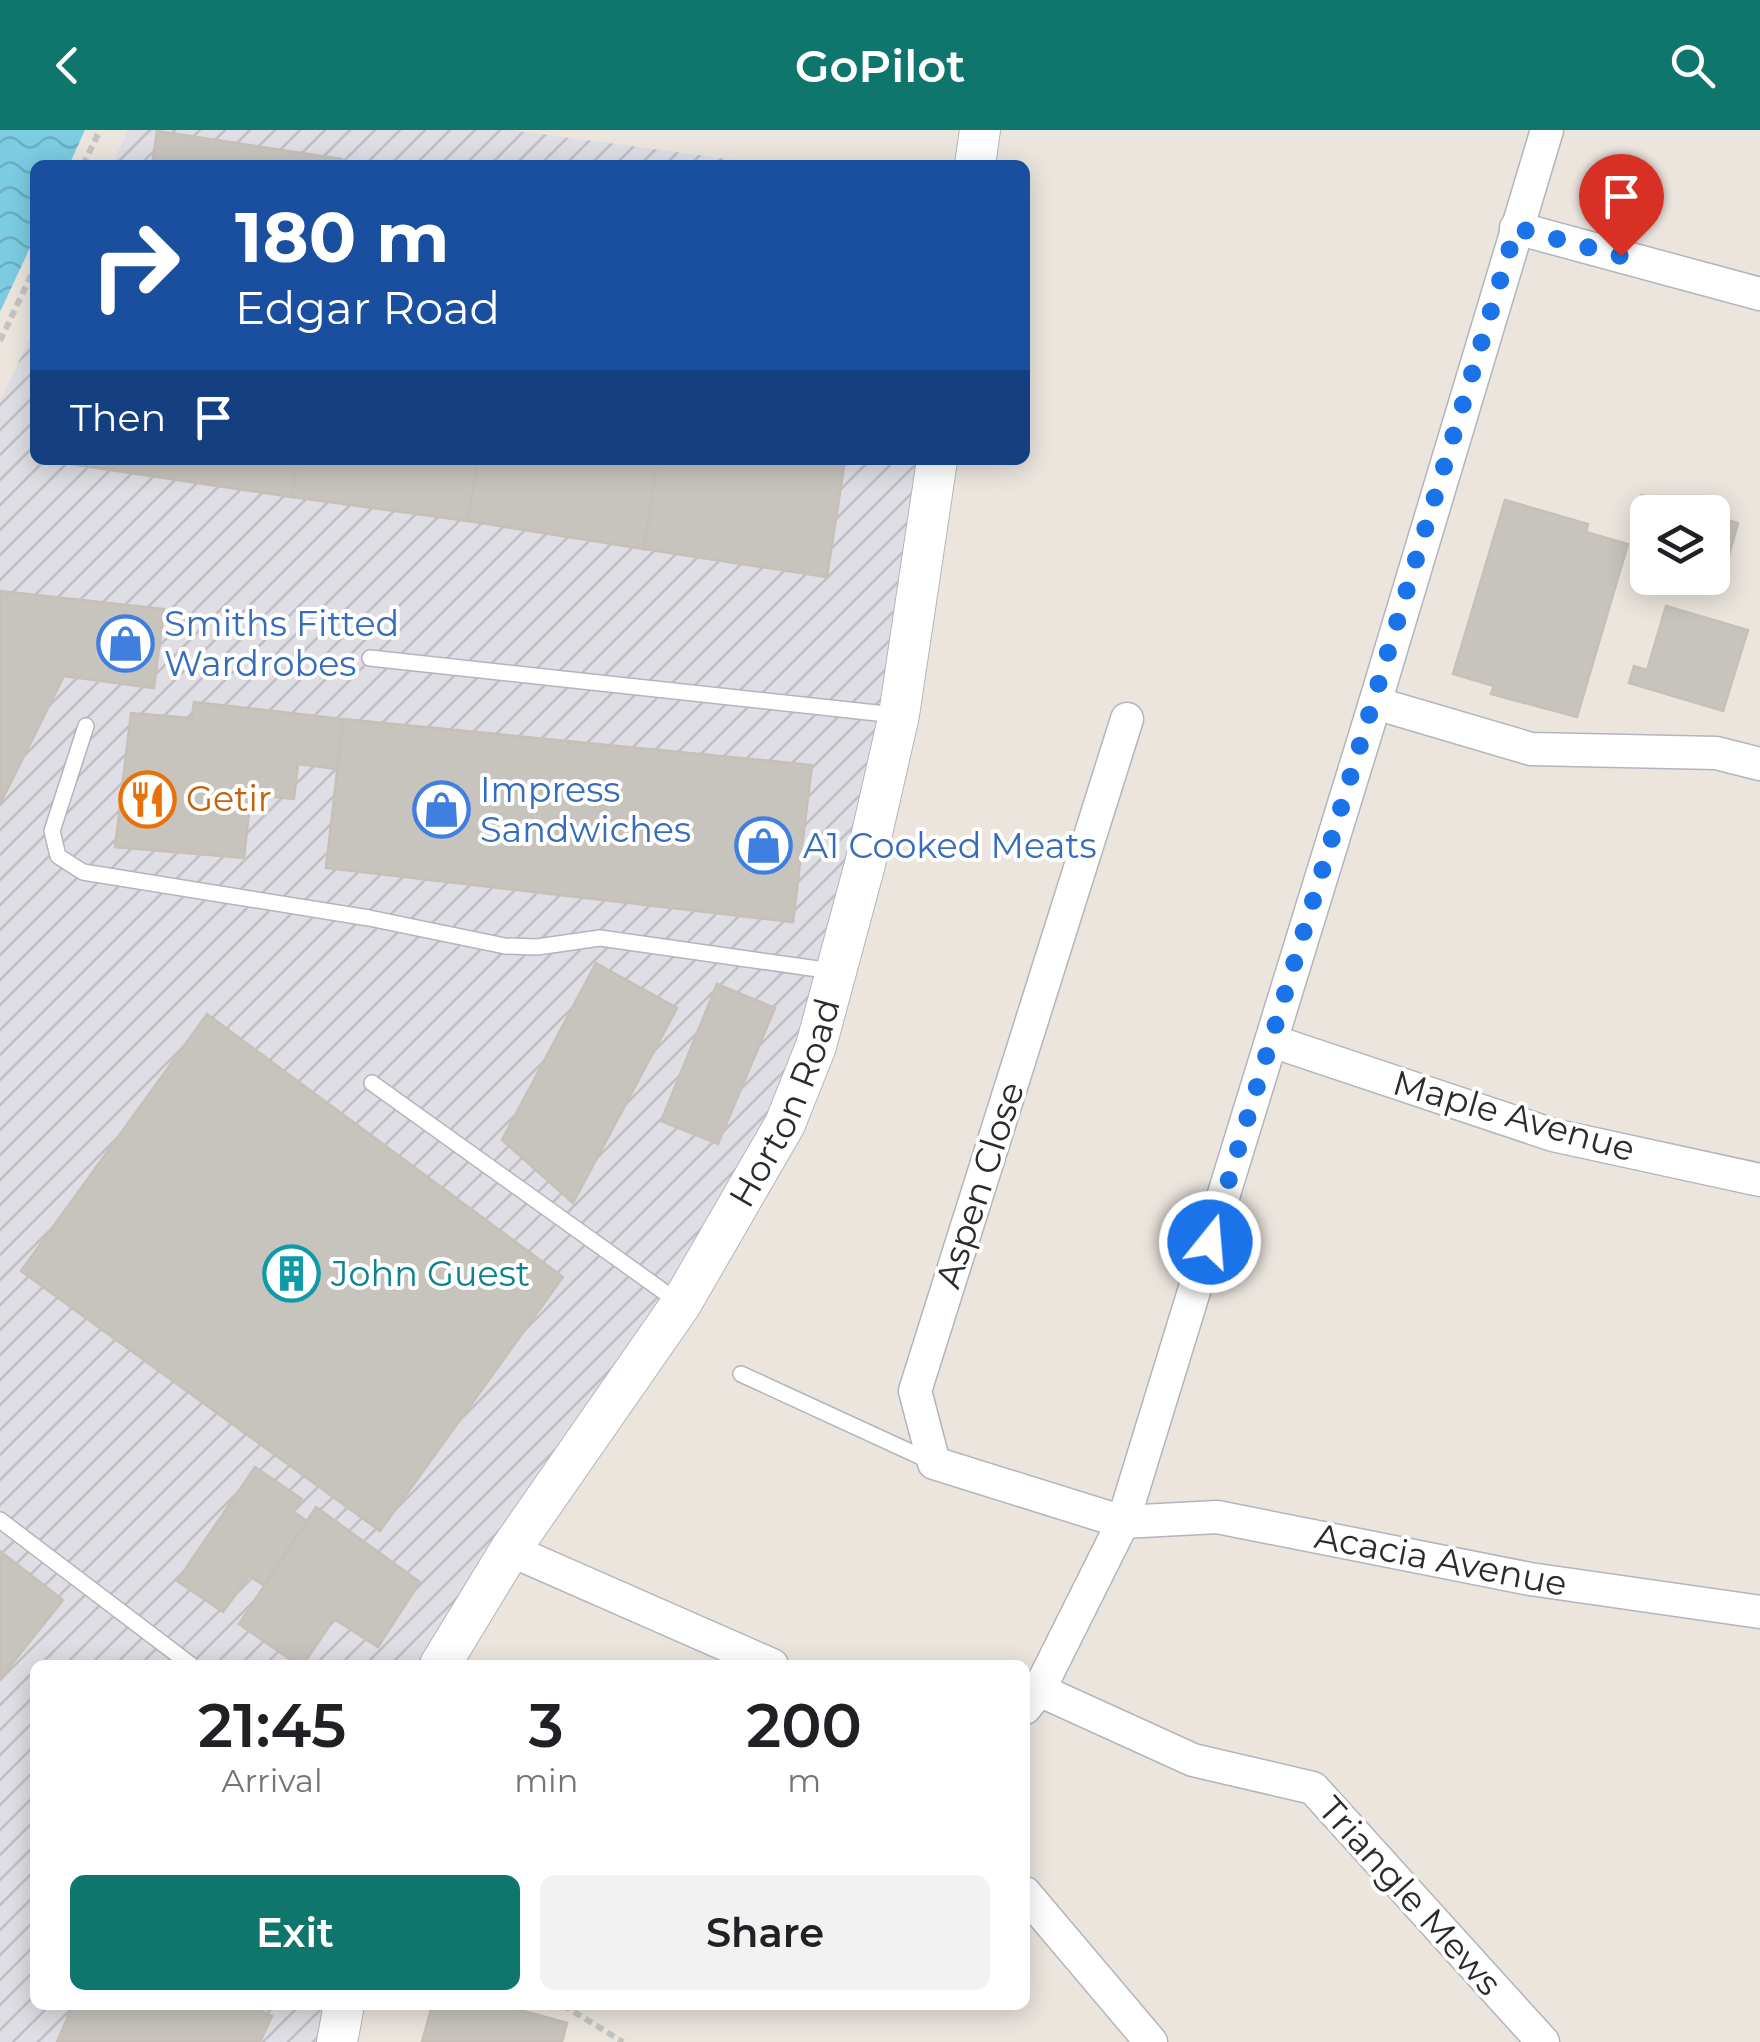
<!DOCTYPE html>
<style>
:root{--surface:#fff;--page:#f2f2f2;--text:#202124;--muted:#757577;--accent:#0f766e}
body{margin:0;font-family:Montserrat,sans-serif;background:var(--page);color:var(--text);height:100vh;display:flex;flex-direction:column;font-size:38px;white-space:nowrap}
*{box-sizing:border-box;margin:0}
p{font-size:32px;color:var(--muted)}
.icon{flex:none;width:55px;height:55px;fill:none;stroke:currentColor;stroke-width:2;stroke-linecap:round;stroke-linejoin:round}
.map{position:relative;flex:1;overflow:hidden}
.sheet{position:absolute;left:30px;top:1530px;width:1000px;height:350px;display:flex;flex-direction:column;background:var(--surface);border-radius:15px;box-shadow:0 5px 25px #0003}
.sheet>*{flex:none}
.banner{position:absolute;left:30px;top:30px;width:1000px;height:305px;border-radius:15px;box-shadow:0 5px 25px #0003;background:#1a4fa0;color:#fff;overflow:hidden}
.buttons{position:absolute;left:1630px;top:365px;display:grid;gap:20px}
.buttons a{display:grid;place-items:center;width:100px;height:100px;border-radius:15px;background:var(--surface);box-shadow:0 5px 25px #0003;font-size:50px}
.pin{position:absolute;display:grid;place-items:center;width:85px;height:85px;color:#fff;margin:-102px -42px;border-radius:50% 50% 50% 0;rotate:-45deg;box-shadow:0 0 10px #0007}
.pin .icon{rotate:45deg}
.me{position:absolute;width:110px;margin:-55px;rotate:17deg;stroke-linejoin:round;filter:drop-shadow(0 0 8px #0008)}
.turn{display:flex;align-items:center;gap:35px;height:210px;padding:0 40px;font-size:45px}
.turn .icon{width:130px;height:130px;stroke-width:2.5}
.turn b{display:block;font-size:70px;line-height:85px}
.then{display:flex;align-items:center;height:95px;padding:0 40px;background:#0003;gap:20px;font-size:38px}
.eta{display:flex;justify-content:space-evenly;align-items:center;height:170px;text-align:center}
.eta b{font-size:60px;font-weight:600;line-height:70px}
.action{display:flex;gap:20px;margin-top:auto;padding:20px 40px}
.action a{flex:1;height:115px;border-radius:15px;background:var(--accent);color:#fff;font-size:40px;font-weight:600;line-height:115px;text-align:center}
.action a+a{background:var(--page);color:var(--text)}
header{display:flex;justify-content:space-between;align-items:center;height:130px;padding:0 40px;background:var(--accent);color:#fff;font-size:45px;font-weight:600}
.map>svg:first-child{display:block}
.industrial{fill:url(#industrial-furrows)}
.water{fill:url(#water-waves)}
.building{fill:#c7c3bd;stroke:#c6c0b8;stroke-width:2.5}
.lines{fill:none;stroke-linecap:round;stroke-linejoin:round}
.service-casing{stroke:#b2b5bd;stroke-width:18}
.minor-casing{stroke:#b2b5bd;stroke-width:35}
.tertiary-casing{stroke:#b2b5bd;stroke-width:42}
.path{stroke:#c4c4c4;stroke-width:6;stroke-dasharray:8 5;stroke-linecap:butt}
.service{stroke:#fff;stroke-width:15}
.minor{stroke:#fff;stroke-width:32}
.tertiary{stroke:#fff;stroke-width:40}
.route{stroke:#1a73e8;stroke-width:18;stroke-dasharray:0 32.4}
.labels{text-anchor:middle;stroke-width:8;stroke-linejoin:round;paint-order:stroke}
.shop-label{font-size:35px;fill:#366cbe;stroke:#fff;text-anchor:start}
.food-label{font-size:35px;fill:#c56008;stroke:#fff;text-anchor:start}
.street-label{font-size:35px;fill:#2b2b2b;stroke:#fff}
.culture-label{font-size:35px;fill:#0d838f;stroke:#fff;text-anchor:start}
</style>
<header><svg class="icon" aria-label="back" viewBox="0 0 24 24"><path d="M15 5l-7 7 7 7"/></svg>GoPilot<svg class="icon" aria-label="search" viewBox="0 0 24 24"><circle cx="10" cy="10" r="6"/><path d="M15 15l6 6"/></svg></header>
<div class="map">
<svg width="1760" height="1912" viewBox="0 0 1760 1912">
<defs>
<pattern id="industrial-furrows" width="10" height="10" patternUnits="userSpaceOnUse" patternTransform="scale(2.5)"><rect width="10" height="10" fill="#dfdee4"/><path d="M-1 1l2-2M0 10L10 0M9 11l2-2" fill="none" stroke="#c0bfc4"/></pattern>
<pattern id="water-waves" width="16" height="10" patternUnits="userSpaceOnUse" patternTransform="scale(2.5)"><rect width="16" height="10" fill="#7ccce2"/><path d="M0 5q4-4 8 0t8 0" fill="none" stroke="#6bafc2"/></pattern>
</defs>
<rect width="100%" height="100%" fill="#ebe5de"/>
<g class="industrial">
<polygon points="128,0 510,0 773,35 112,35"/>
<polygon points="35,197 35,330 926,330 886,601 775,986 659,1180 428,1535 35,1535 35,1875 340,1875 333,1912 0,1912 0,271"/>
</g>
<polygon class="water" points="0,0 85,0 69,35 35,35 35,107 0,182"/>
<g class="building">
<polygon points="157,1 342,29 341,35 152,35"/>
<polygon points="65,330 298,330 292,367 64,333"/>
<polygon points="298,330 478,330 468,391 292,367"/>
<polygon points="478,330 658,330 644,419 468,391"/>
<polygon points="658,330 845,330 827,447 644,419"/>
<polygon points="1642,365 1703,382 1648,383 1636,380"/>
<polygon points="1505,370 1588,394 1586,402 1628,414 1577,587 1491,564 1494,556 1453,544"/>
<polygon points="1712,385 1738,393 1727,432 1712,428"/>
<polygon points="0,461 164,479 154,558 64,546 0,674"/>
<polygon points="1666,476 1748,500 1723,581 1629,553 1634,536 1647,540"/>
<polygon points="194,572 343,589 338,639 298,634 294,669 251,665 244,728 115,717 131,583 192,588"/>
<polygon points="343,589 812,635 793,792 326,738"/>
<polygon points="596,833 677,878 573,1073 502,1010"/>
<polygon points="717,854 775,878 718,1014 661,991"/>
<polygon points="207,884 563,1147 380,1401 21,1141"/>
<polygon points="255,1337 302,1369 294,1382 307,1391 263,1455 249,1446 223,1482 177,1451"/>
<polygon points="316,1377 420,1452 378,1517 334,1489 303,1535 298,1535 239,1494"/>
<polygon points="0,1421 63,1470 0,1549"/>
<polygon points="73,1875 248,1875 272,1886 260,1912 57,1912"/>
<polygon points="432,1875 501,1875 567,1893 562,1912 422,1912"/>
</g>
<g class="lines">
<defs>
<g id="service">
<polyline points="370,528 895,585"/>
<polyline points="86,596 52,701 58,726 83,742 369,788 505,816 537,817 600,808 832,841"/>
<polyline points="372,953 681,1174"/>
<polyline points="741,1244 930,1331"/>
<polyline points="0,1390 191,1535"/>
</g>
<g id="minor">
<polyline points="1516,98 1760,164"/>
<polyline points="1375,573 1531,619 1716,623 1760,634"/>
<polyline points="1127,589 915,1261 934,1333 1123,1392 1217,1387 1530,1449 1760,1482"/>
<polyline points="1272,911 1553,1005 1760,1050"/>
<polyline points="510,1420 772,1535"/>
<polyline points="1039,1560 1193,1630 1313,1658 1543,1912"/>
<polyline points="1025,1578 1039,1560 1123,1392 1375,573 1547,0"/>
<polyline points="1025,1763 1151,1912"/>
</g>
<g id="tertiary">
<polyline points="975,35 980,0"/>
<path id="s1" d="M440 1535 510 1420 681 1174 785 994 816 916 865 734 899 585 937 330"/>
<polyline points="337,1912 344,1875"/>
</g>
</defs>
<use href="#service" class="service-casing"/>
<use href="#minor" class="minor-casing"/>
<use href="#tertiary" class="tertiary-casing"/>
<g class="path">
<polyline points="83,35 100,0"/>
<polyline points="0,211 35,137"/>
<polyline points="563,1875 623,1912"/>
</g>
<use href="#service" class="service"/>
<use href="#minor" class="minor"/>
<use href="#tertiary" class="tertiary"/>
</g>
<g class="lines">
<polyline class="route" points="1210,1112 1516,98 1621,126"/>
</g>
<defs>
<symbol id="shop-ring" viewBox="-11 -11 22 22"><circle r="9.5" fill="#fff" stroke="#3f7fe0" stroke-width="1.5"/><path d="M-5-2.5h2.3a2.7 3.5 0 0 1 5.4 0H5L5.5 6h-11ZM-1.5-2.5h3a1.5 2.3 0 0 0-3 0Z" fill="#3f7fe0"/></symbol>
<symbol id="restaurant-ring" viewBox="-11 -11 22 22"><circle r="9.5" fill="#fff" stroke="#e8710a" stroke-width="1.5"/><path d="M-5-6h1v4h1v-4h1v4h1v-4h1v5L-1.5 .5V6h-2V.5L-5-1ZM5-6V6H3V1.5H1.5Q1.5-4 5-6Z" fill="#e8710a"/></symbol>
<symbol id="building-ring" viewBox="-11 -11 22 22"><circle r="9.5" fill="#fff" stroke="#0f9aa8" stroke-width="1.5"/><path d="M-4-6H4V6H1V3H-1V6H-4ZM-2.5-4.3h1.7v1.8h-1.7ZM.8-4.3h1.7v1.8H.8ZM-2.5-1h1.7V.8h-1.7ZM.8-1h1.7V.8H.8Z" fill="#0f9aa8"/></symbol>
</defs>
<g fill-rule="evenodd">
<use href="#shop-ring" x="94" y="482" width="63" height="63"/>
<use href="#restaurant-ring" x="116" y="638" width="63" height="63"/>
<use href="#shop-ring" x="410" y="648" width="63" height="63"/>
<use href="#shop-ring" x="732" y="684" width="63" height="63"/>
<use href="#building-ring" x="260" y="1112" width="63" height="63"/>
</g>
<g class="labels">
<g class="shop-label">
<text x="164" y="506">Smiths Fitted<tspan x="164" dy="40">Wardrobes</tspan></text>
<text x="480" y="672">Impress<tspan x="480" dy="40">Sandwiches</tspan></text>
<text x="803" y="728">A1 Cooked Meats</text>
</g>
<g class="food-label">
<text x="186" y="681">Getir</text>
</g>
<g class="street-label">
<text dy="12" stroke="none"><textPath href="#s1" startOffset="662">Horton Road</textPath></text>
<text transform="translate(1514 986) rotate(16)" y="12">Maple Avenue</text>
<text transform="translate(980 1055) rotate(-72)" y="12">Aspen Close</text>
<text transform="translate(1441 1430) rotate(11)" y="12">Acacia Avenue</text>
<text transform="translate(1410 1766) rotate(48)" y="12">Triangle Mews</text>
</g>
<g class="culture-label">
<text x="331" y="1156">John Guest</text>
</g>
</g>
</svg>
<div class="buttons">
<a><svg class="icon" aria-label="layers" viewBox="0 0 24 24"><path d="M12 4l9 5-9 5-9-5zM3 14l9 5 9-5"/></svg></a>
</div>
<div class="pin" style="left:1621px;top:126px;background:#d93025"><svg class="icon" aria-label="arrive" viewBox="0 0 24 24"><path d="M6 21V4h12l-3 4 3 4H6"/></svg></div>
<svg class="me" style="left:1210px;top:1112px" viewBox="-20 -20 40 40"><circle r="17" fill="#1a73e8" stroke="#fff" stroke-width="3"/><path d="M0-11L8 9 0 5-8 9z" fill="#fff"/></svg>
<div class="banner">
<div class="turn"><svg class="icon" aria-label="right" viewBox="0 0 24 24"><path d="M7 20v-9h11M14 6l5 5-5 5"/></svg><div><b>180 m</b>Edgar Road</div></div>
<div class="then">Then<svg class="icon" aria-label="arrive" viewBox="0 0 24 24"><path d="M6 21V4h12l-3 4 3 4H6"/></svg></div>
</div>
<section class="sheet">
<div class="eta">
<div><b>21:45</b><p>Arrival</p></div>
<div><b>3</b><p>min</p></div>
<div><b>200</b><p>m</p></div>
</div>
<div class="action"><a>Exit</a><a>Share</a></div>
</section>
</div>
